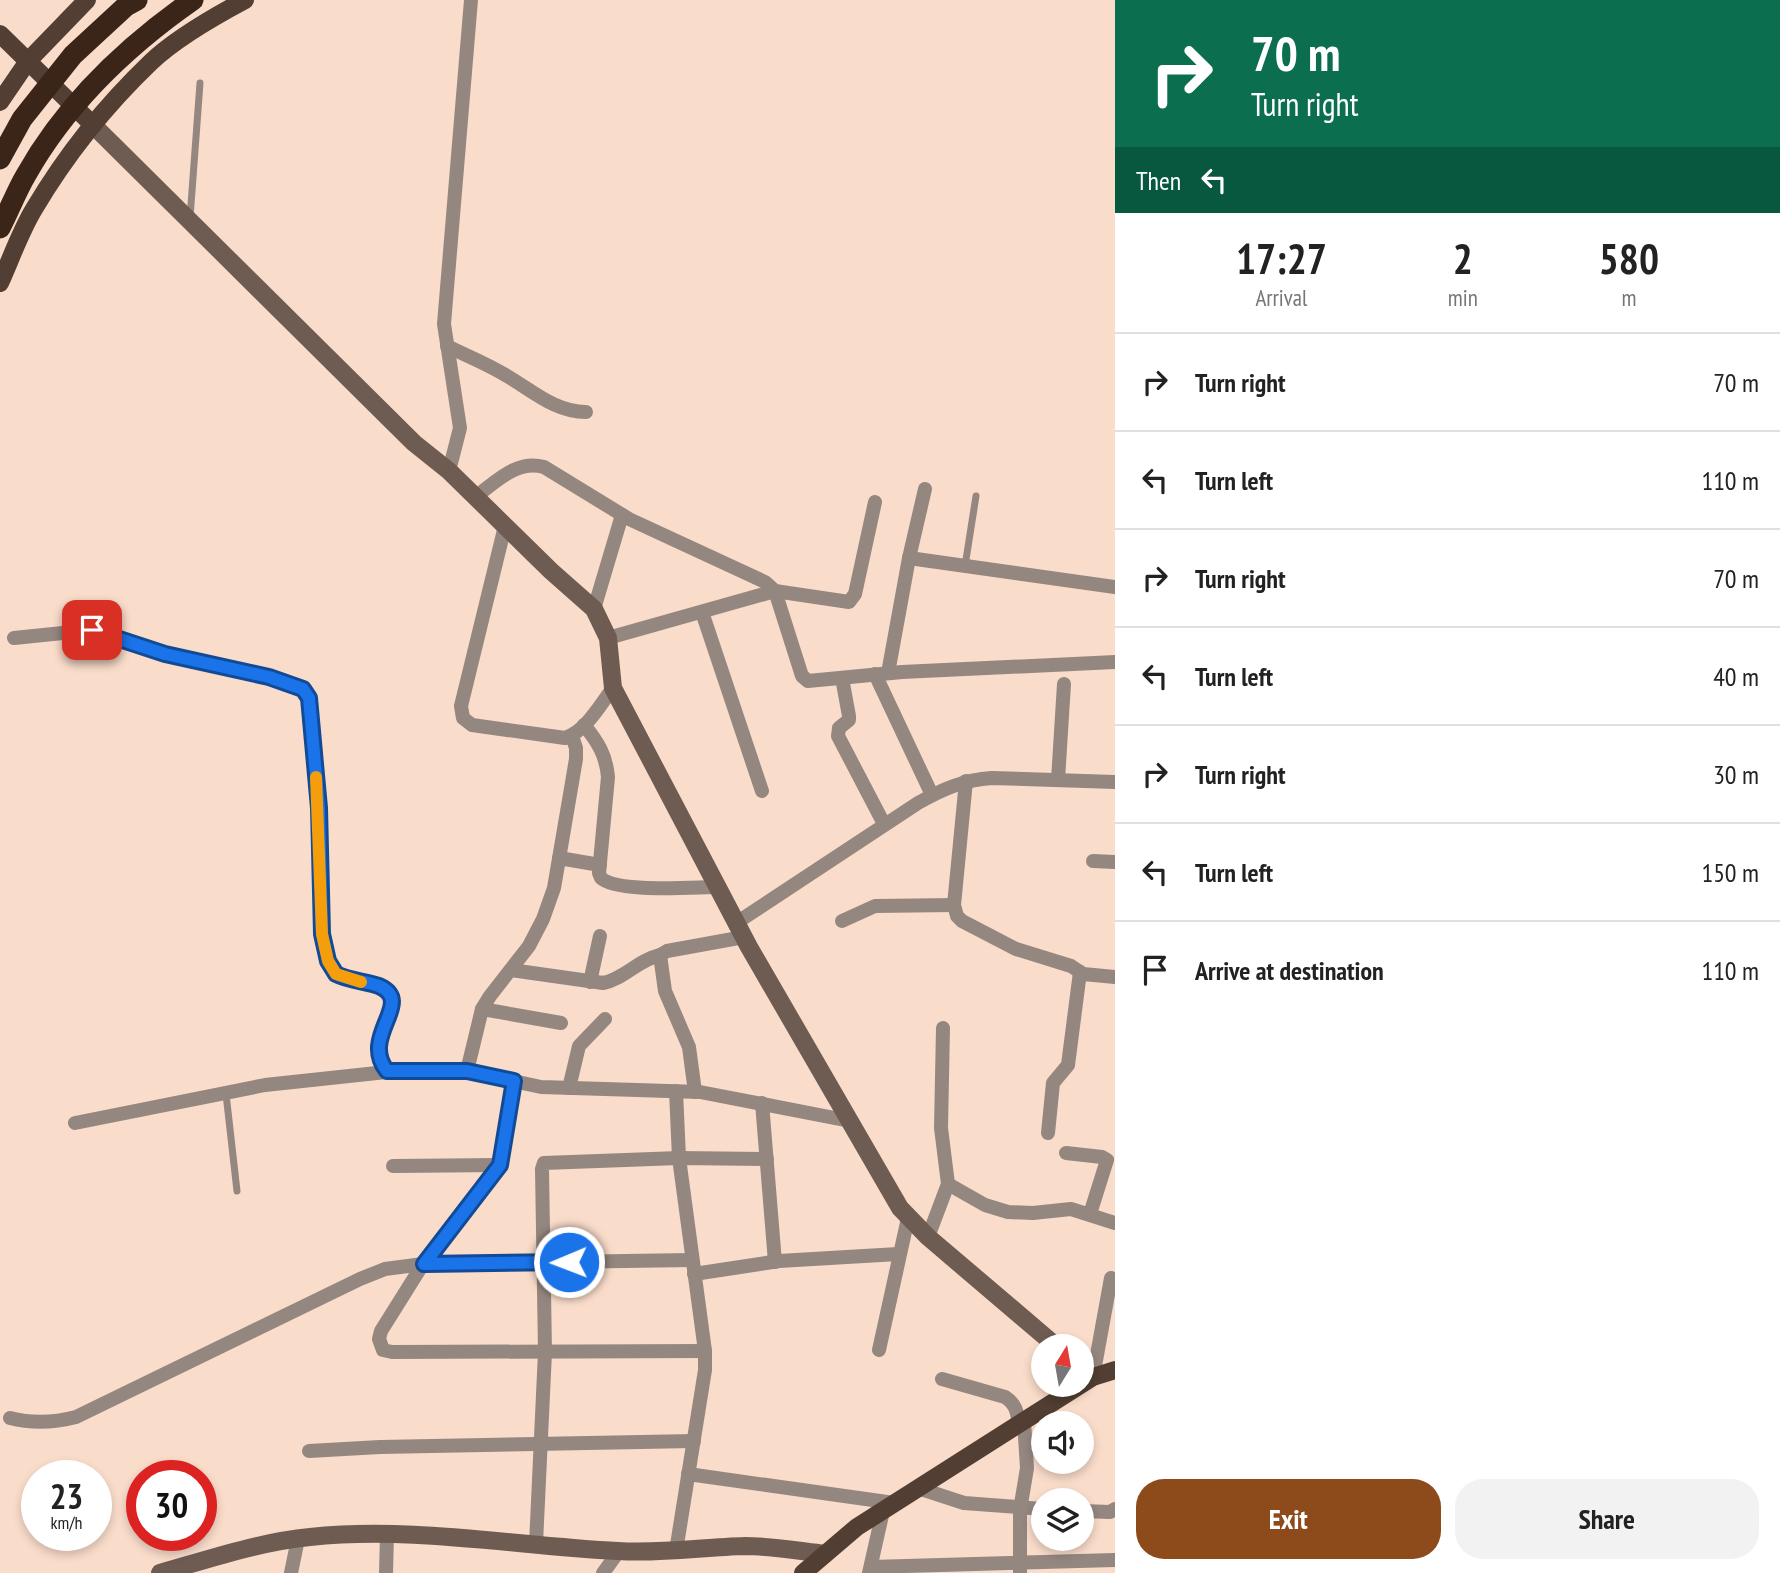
<!DOCTYPE html>
<style>
:root{--surface:#fff;--page:#f2f2f2;--text:#222;--muted:#767676;--line:#e0e0e0;--accent:#8d4a1b}
body{margin:0;font-family:"PT Sans Narrow",sans-serif;background:var(--page);color:var(--text);height:100vh;display:flex;flex-direction:column;font-size:26px;white-space:nowrap}
*{box-sizing:border-box;margin:0}
p{font-size:23px;color:var(--muted)}
.icon{flex:none;width:38px;height:38px;fill:none;stroke:currentColor;stroke-width:2;stroke-linecap:round;stroke-linejoin:round}
.map{position:relative;flex:1;overflow:hidden}
.side{display:flex;flex-direction:column;background:var(--surface);width:665px}
.side>*{flex:none}
.banner{background:#0b6e4f;color:#fff;overflow:hidden}
.needle{width:46px;rotate:11deg}
.buttons{position:absolute;left:1031px;top:1334px;display:grid;gap:14px}
.buttons a{display:grid;place-items:center;width:63px;height:63px;border-radius:50%;background:var(--surface);box-shadow:0 4px 10px #0003;font-size:35px}
.speed{position:absolute;left:21px;top:1460px;display:flex;gap:14px;font-size:35px;font-weight:700;text-align:center}
.speed>*{display:grid;place-content:center;width:91px;height:91px;border-radius:50%;background:var(--surface);box-shadow:0 4px 10px #0003;line-height:1}
.speed small{font-size:18px;font-weight:400}
.speed .limit{border:10px solid #d22;background:#fff;color:#111}
.pin{position:absolute;display:grid;place-items:center;width:60px;height:60px;color:#fff;margin:-30px;border-radius:14px;box-shadow:0 4px 10px #0006}
.me{position:absolute;width:77px;margin:-38px;rotate:269deg;stroke-linejoin:round;filter:drop-shadow(0 0 5px #0008)}
.turn{display:flex;align-items:center;gap:24px;height:147px;padding:0 21px;font-size:32px}
.turn .icon{width:91px;height:91px;stroke-width:2.5}
.turn b{display:block;font-size:49px;line-height:60px}
.then{display:flex;align-items:center;height:66px;padding:0 21px;background:#0003;gap:14px;font-size:26px}
.eta{display:flex;justify-content:space-evenly;align-items:center;height:119px;text-align:center}
.eta b{font-size:42px;font-weight:700;line-height:49px}
.cta{display:flex;gap:14px;margin-top:auto;padding:14px 21px}
.cta a{flex:1;height:80px;border-radius:28px;background:var(--accent);color:#fff;font-size:28px;font-weight:700;line-height:80px;text-align:center}
.cta a+a{background:var(--page);color:var(--text)}
ul{padding:0;list-style:none}
li{display:flex;align-items:center;gap:21px;height:98px;padding:0 21px;border-top:2px solid var(--line)}
li div{flex:1}
li b{display:block;font-size:26px}
li em{font-style:normal}
main{display:flex;flex:1;min-height:0}
.map>svg:first-child{display:block}
.lines{fill:none;stroke-linecap:round;stroke-linejoin:round}
.lane{stroke:#948780;stroke-width:7}
.street{stroke:#948780;stroke-width:14}
.secondary{stroke:#6e5c52;stroke-width:18}
.primary{stroke:#523e32;stroke-width:18}
.highway-bridge{stroke:#3b2518;stroke-width:21}
.route-casing{stroke:#114b97;stroke-width:18}
.route{stroke:#1a73e8;stroke-width:12}
.slow{stroke:#f59e0b;stroke-width:12}
</style>
<main>
<div class="map">
<svg width="1115" height="1573" viewBox="0 0 1115 1573">
<rect width="100%" height="100%" fill="#fadcca"/>
<g class="lines">
<g class="lane">
<polyline points="190,218 200,83"/>
<polyline points="965,566 976,496"/>
<polyline points="226,1094 237,1191"/>
</g>
<g class="street">
<path d="M447 346C467 356 488 364 507 376 533 391 555 412 586 412"/>
<polyline points="449,471 460,428 444,324 471,0"/>
<path d="M475 497C496 482 517 459 544 467L629 519 765 582 775 591 802 676 808 681 902 672 1115 662"/>
<path d="M505 526 461 706 463 718 472 725 565 738C586 731 600 705 613 688"/>
<polyline points="909,558 1115,587"/>
<polyline points="594,609 622,515"/>
<polyline points="702,612 762,791"/>
<path d="M14 638 92 630 165 654 269 677 303 689 309 698 310 710 319 808 322 934 328 961 336 974C351 981 371 980 384 989 411 1008 360 1038 387 1071"/>
<polyline points="608,638 775,591 849,602 855,594 875,502"/>
<polyline points="888,673 909,558 925,489"/>
<polyline points="875,674 932,795"/>
<polyline points="842,678 849,716 849,720 839,728 838,736 884,824"/>
<path d="M584 725C598 742 606 755 608 777L599 873 601 878C617 893 693 887 718 887"/>
<polyline points="1058,780 1064,684"/>
<polyline points="966,781 954,905 957,916 962,921 1016,949 1071,966 1083,974 1115,977"/>
<polyline points="559,858 600,865"/>
<polyline points="1093,861 1115,862"/>
<polyline points="842,921 875,906 954,905"/>
<path d="M736 923 918 803C943 789 963 780 992 778L1115 782"/>
<path d="M511 970 603 983C624 979 638 960 660 955"/>
<polyline points="590,982 600,936"/>
<polyline points="482,1009 561,1023"/>
<polyline points="467,1071 482,1009 490,996 529,946 543,919 554,888 576,759 576,748 572,736"/>
<polyline points="514,1081 500,1165 423,1264 381,1331 379,1339 383,1350 392,1352 705,1351"/>
<polyline points="569,1088 579,1046 605,1019"/>
<polyline points="695,1092 689,1047 665,991 660,955 667,951 744,937"/>
<polyline points="762,1103 775,1262"/>
<polyline points="75,1123 265,1085 405,1070 467,1071 541,1087 700,1092 850,1121"/>
<polyline points="1048,1133 1053,1083 1068,1065 1080,972"/>
<polyline points="1066,1153 1102,1157 1107,1160 1090,1214"/>
<polyline points="393,1166 500,1165"/>
<polyline points="948,1184 985,1205 1008,1212 1033,1213 1071,1209 1115,1223"/>
<polyline points="928,1237 948,1184 941,1128 943,1028"/>
<polyline points="694,1274 779,1261 898,1254"/>
<polyline points="879,1350 908,1218"/>
<polyline points="1093,1377 1111,1278"/>
<path d="M942 1379 1005 1397C1016 1404 1017 1412 1019 1424"/>
<path d="M10 1418C33 1424 53 1423 76 1417L360 1279 385 1269 423 1264 692 1260"/>
<polyline points="309,1451 380,1447 694,1441"/>
<polyline points="688,1474 894,1503"/>
<polyline points="918,1488 964,1503 1043,1509"/>
<polyline points="1082,1511 1110,1512 1115,1509"/>
<polyline points="536,1544 545,1352 542,1169 544,1163 679,1158 767,1159"/>
<polyline points="676,1551 705,1370 705,1351 679,1158 676,1091"/>
<polyline points="871,1567 1115,1560"/>
<polyline points="291,1573 298,1539"/>
<polyline points="386,1573 387,1535"/>
<polyline points="603,1573 619,1551"/>
<polyline points="869,1573 883,1511"/>
<polyline points="1020,1573 1020,1510 1027,1468 1024,1421"/>
</g>
<g class="secondary">
<polyline points="93,125 414,443 449,471 551,571 594,609 608,638 613,688 749,947 900,1208 928,1237 1056,1346"/>
<path d="M160 1573C209 1559 259 1542 310 1537 412 1526 516 1546 618 1551 661 1554 703 1547 745 1546 771 1546 799 1551 825 1554"/>
</g>
<g class="primary">
<polyline points="0,34 93,125"/>
<polyline points="0,102 28,61 87,0"/>
<path d="M0 283C11 259 20 232 34 209 66 155 106 105 151 62 176 38 215 16 245 0"/>
<polyline points="803,1573 857,1527 1093,1377 1115,1370"/>
</g>
<g class="highway-bridge">
<polyline points="0,159 22,119 73,55 126,6 137,0"/>
<path d="M0 228C9 211 16 192 26 175 66 104 127 46 193 0"/>
</g>
</g>
<g class="lines">
<defs>
<path id="route" d="M92 630 165 654 269 677 303 689 309 698 319 808 322 934 328 961 336 974C350 981 365 981 379 986 416 1002 359 1036 387 1071H467L514 1081 500 1165 424 1264 569 1262"/>
</defs>
<use href="#route" class="route-casing"/>
<use href="#route" class="route"/>
<polyline class="slow" points="316,777 322,934 328,961 336,974 361,982"/>
</g>
</svg>
<div class="buttons">
<a><svg class="needle" viewBox="-14 -14 28 28"><path d="M0-13l5 13h-10z" fill="#e53935"/><path d="M0 13l5-13h-10z" fill="#767676"/></svg></a>
<a><svg class="icon" aria-label="sound" viewBox="0 0 24 24"><path d="M4 9h4l5-4v14l-5-4H4zM17 9q2 3 0 6"/></svg></a>
<a><svg class="icon" aria-label="layers" viewBox="0 0 24 24"><path d="M12 4l9 5-9 5-9-5zM3 14l9 5 9-5"/></svg></a>
</div>
<div class="speed"><div>23<small>km/h</small></div><div class="limit">30</div></div>
<div class="pin" style="left:92px;top:630px;background:#d93025"><svg class="icon" aria-label="arrive" viewBox="0 0 24 24"><path d="M6 21V4h12l-3 4 3 4H6"/></svg></div>
<svg class="me" style="left:569px;top:1262px" viewBox="-20 -20 40 40"><circle r="17" fill="#1a73e8" stroke="#fff" stroke-width="3"/><path d="M0-11L8 9 0 5-8 9z" fill="#fff"/></svg>
</div>
<section class="side">
<div class="banner">
<div class="turn"><svg class="icon" aria-label="right" viewBox="0 0 24 24"><path d="M7 20v-9h11M14 6l5 5-5 5"/></svg><div><b>70 m</b>Turn right</div></div>
<div class="then">Then<svg class="icon" aria-label="left" viewBox="0 0 24 24"><path d="M17 20v-9H6M10 6l-5 5 5 5"/></svg></div>
</div>
<div class="eta">
<div><b>17:27</b><p>Arrival</p></div>
<div><b>2</b><p>min</p></div>
<div><b>580</b><p>m</p></div>
</div>
<ul>
<li><svg class="icon" aria-label="right" viewBox="0 0 24 24"><path d="M7 20v-9h11M14 6l5 5-5 5"/></svg><div><b>Turn right</b></div><em>70 m</em></li>
<li><svg class="icon" aria-label="left" viewBox="0 0 24 24"><path d="M17 20v-9H6M10 6l-5 5 5 5"/></svg><div><b>Turn left</b></div><em>110 m</em></li>
<li><svg class="icon" aria-label="right" viewBox="0 0 24 24"><path d="M7 20v-9h11M14 6l5 5-5 5"/></svg><div><b>Turn right</b></div><em>70 m</em></li>
<li><svg class="icon" aria-label="left" viewBox="0 0 24 24"><path d="M17 20v-9H6M10 6l-5 5 5 5"/></svg><div><b>Turn left</b></div><em>40 m</em></li>
<li><svg class="icon" aria-label="right" viewBox="0 0 24 24"><path d="M7 20v-9h11M14 6l5 5-5 5"/></svg><div><b>Turn right</b></div><em>30 m</em></li>
<li><svg class="icon" aria-label="left" viewBox="0 0 24 24"><path d="M17 20v-9H6M10 6l-5 5 5 5"/></svg><div><b>Turn left</b></div><em>150 m</em></li>
<li><svg class="icon" aria-label="arrive" viewBox="0 0 24 24"><path d="M6 21V4h12l-3 4 3 4H6"/></svg><div><b>Arrive at destination</b></div><em>110 m</em></li>
</ul>
<div class="cta"><a>Exit</a><a>Share</a></div>
</section>
</main>
